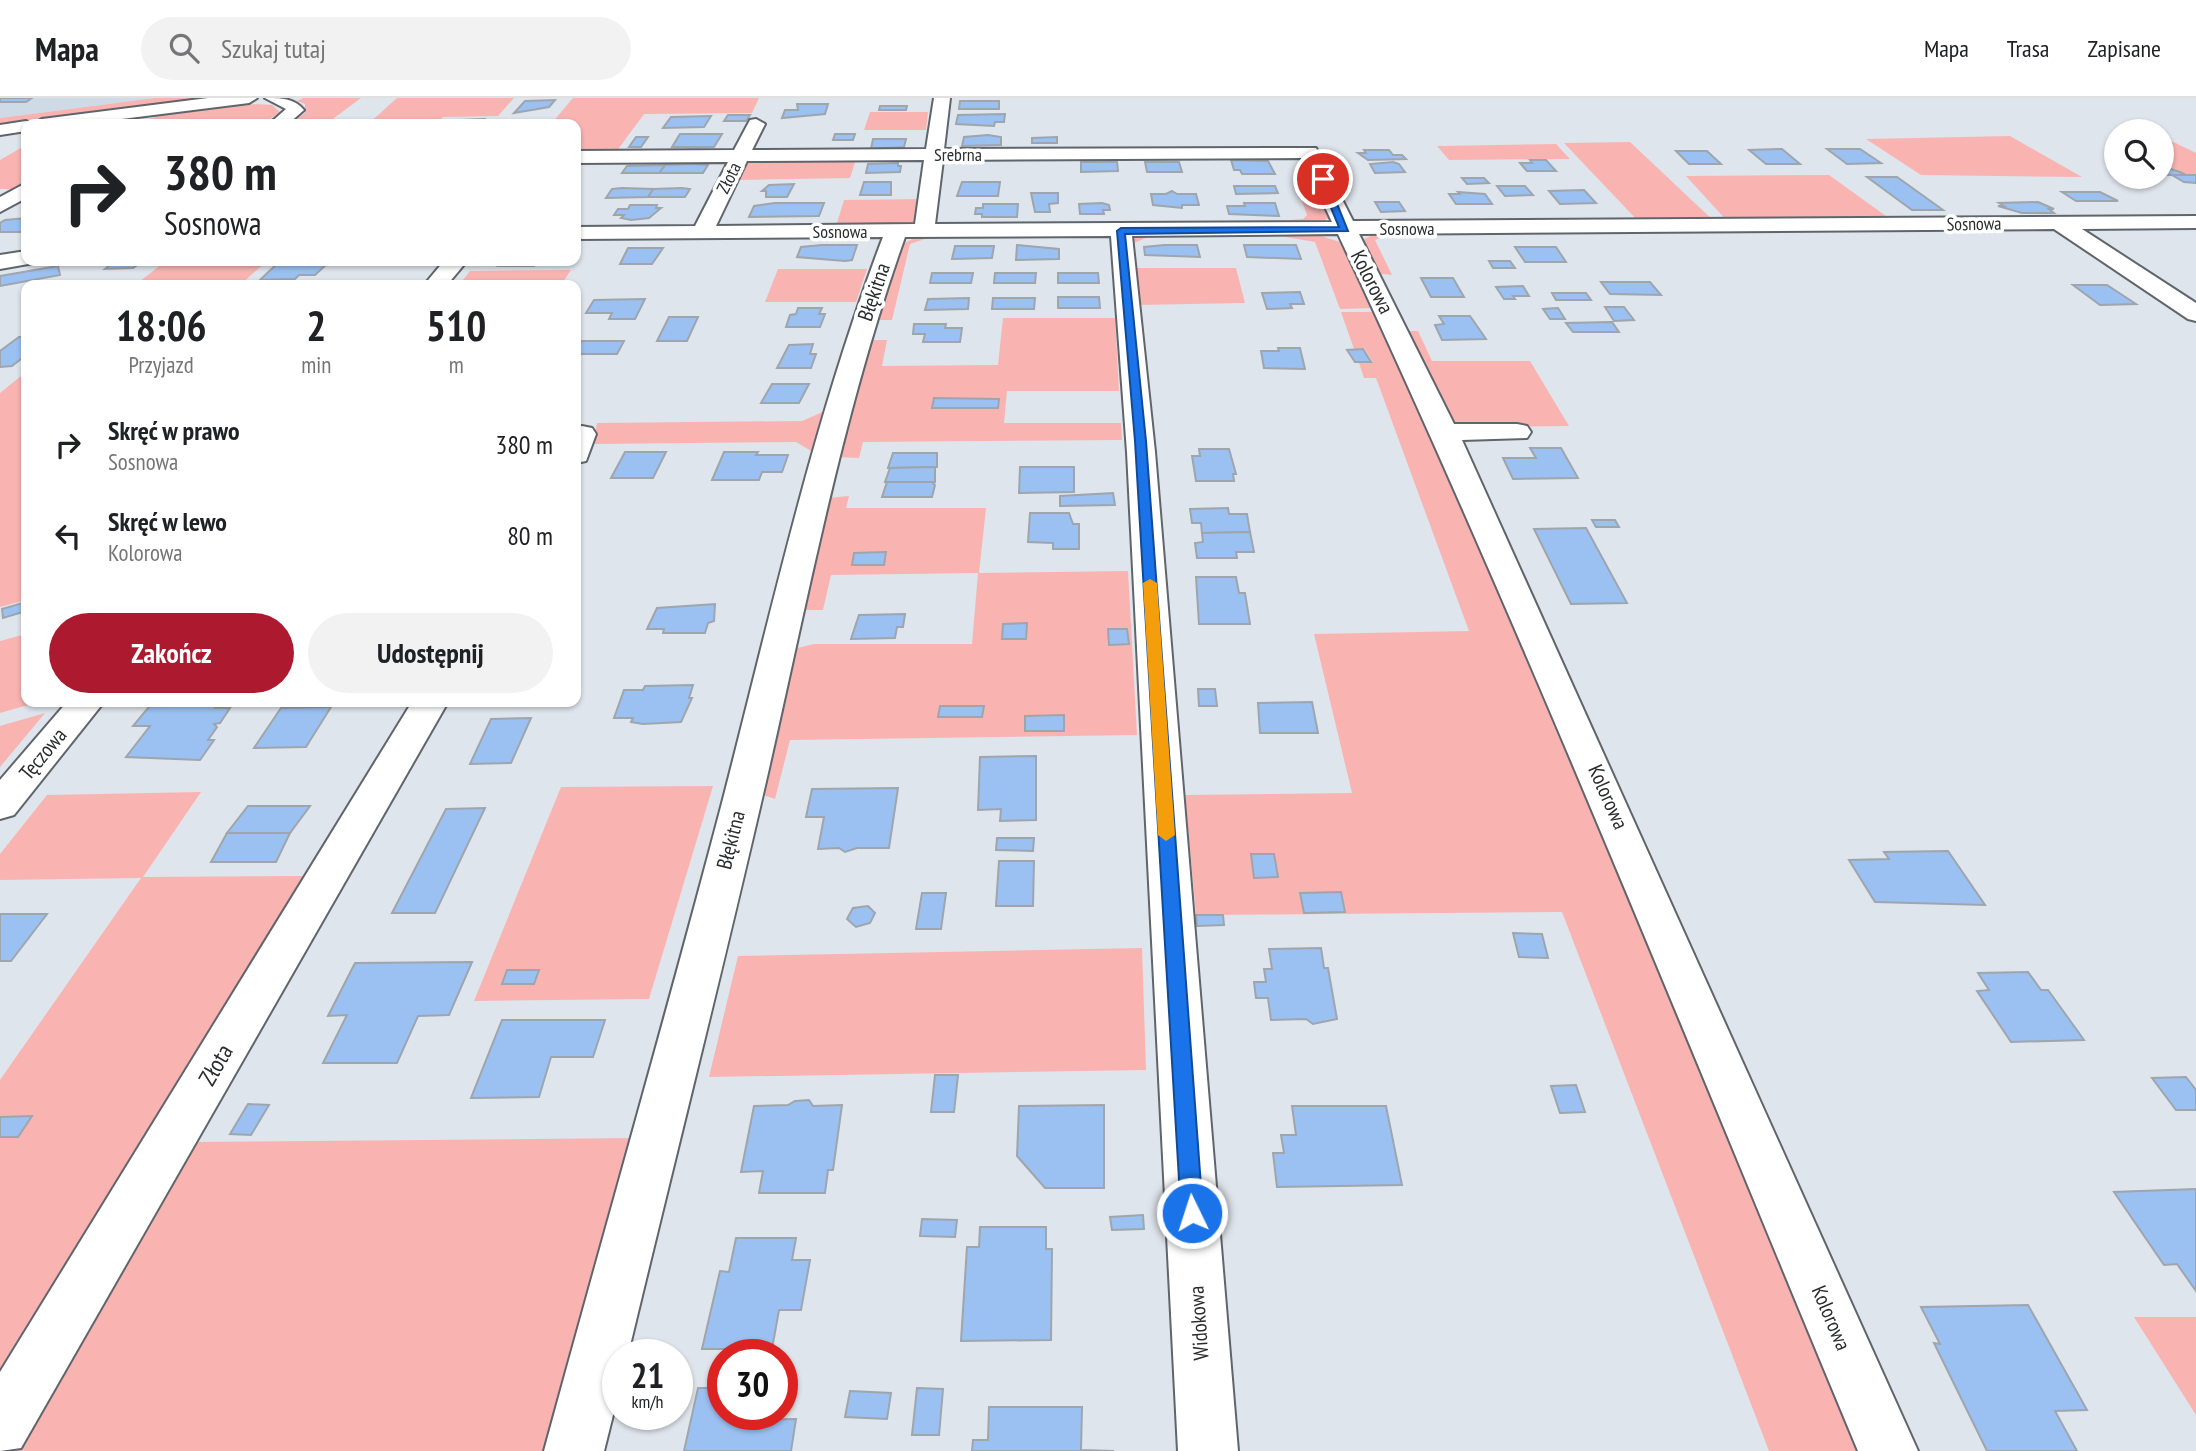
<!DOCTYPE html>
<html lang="pl">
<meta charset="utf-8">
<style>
:root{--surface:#fff;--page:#f2f2f2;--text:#202124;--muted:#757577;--line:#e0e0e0;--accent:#ad192e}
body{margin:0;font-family:"PT Sans Narrow",sans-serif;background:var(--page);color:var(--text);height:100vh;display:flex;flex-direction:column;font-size:26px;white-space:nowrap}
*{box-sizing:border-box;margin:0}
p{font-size:23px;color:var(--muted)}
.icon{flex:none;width:38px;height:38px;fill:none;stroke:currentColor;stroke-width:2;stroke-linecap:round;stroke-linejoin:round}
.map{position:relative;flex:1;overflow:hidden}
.details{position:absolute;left:21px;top:182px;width:560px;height:427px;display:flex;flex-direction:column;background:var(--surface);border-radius:14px;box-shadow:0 2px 5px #0004}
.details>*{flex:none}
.top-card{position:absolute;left:21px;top:21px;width:560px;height:147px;border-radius:14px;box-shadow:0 2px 5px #0004;background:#fff;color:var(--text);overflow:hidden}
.tools{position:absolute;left:2104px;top:21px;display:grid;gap:14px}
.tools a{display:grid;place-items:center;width:70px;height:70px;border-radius:50%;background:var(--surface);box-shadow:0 2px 5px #0004;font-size:35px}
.speed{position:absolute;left:602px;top:1241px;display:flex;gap:14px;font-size:35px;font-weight:700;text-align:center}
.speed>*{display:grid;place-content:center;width:91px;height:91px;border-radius:50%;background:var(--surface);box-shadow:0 2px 5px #0004;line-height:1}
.speed small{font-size:18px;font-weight:400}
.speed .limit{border:10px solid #d22;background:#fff;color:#111}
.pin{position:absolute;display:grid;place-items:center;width:60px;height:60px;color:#fff;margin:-30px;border:4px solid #fff;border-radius:50%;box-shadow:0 2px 7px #0007}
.me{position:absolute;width:77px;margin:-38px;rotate:356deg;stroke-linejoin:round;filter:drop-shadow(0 0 5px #0008)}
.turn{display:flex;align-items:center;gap:24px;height:147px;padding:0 28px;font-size:32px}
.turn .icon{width:91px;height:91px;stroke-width:2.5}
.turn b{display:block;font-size:49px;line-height:60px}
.eta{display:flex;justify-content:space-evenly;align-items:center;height:119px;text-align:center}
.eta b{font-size:42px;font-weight:800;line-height:49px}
.primary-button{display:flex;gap:14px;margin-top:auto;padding:14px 28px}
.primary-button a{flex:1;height:80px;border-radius:42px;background:var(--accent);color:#fff;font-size:28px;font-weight:800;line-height:80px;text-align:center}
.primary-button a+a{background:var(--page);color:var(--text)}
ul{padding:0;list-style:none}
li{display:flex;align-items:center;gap:21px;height:91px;padding:0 28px}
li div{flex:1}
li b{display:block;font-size:26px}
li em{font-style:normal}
header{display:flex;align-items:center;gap:42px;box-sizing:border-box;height:98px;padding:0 35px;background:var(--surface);border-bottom:2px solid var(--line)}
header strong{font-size:33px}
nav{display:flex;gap:38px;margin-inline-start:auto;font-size:24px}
.search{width:490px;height:63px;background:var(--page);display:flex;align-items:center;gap:18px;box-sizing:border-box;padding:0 24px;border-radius:38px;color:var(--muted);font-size:26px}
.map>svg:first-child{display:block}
.built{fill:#cfdae7}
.green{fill:#f9b4b2}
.building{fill:#9bc1f3;stroke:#9fa5ac;stroke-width:2}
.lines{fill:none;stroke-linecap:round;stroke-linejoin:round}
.minor-casing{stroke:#60656c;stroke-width:4}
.minor{fill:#fff;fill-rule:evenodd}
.route{fill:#1a73e8;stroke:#114b97;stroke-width:2}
.slow{fill:#f59e0b}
.labels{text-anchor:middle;stroke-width:7;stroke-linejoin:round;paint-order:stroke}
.far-street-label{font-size:18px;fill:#2a2c2e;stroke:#fff}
.street-label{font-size:21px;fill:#2a2c2e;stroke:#fff}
.near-street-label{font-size:24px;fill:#2a2c2e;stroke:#fff}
</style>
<header>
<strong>Mapa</strong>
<div class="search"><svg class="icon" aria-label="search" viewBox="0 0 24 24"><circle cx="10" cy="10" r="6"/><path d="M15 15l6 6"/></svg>Szukaj tutaj</div>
<nav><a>Mapa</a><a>Trasa</a><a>Zapisane</a></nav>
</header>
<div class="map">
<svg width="2196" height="1353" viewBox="0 0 2196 1353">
<rect width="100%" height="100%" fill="#dfe5ec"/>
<polygon class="built" points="0,0 155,0 0,20"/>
<g class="green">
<polygon points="155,0 221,0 0,29 0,20"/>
<polygon points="303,0 361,0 326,26 288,26 305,15 305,6 297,3"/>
<polygon points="397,0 514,0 498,18 443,19 437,25 368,26"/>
<polygon points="573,0 759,0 752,15 644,16 616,54 576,54 576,26 551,26"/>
<path d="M272 7 280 14 263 26H139C166 10 240 4 272 7Z"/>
<polygon points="870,14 928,14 926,32 864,32"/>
<polygon points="2010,38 2082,79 1921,77 1866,41"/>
<polygon points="2161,38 2196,55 2196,77 2161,78"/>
<polygon points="1630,44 1716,125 1640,125 1564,45"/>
<polygon points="1556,46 1570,61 1449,62 1437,48"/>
<polygon points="26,47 26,85 15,91 0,91 0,62"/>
<polygon points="750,61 856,61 850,80 740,82"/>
<polygon points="1829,77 1893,123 1772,124 1768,120 1728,124 1686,78"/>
<polygon points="922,101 921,130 759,131 765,126 837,125 844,102"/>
<polygon points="1302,103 1325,103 1331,121 1326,121 1324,124 1248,125 1303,121 1307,117"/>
<polygon points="1274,137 1318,137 1340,144 1376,210 1340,211 1315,144"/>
<polygon points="1372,137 1385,138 1375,142 1392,177 1375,175 1359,144"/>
<polygon points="1135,138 1150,138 1134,145 1137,170 1236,170 1245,205 1137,207 1132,140"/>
<polygon points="917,139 962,139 925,141 910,146 892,222 872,222 900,147"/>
<polygon points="166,163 267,163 240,187 135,187"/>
<polygon points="778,171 867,171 856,204 765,204"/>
<polygon points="571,172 561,187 459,187 470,173"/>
<polygon points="1341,214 1380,214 1410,278 1865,1353 1769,1353 1562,814 1196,817 1185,697 1352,695 1314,536 1469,533 1376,280 1364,280 1359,265 1372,263 1364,250 1354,251"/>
<polygon points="1003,220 1115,220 1119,293 1007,293 1004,325 1121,325 1122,342 863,344 859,360 837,359 867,242 887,242 882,268 998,267"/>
<polygon points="1407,233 1418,233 1432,263 1530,263 1569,328 1468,329 1451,324"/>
<polygon points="26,274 26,502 0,509 0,295"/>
<polygon points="825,313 813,354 796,344 593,346 597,325 802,323"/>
<polygon points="849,398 846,410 986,410 979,475 1128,473 1137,637 790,642 775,701 763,697 759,681 789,552 814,546 972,546 978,475 831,477 823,512 798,512 827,400"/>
<polygon points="26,536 26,604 39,604 0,615 0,543"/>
<polygon points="45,615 0,669 0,628"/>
<polygon points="713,688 649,901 474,903 561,689"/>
<polygon points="201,694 143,779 303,778 0,1292 0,982 141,780 0,782 0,756 47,697"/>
<polygon points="1142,850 1146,972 709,979 738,858"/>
<polygon points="636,1040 550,1353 10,1353 188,1044"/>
<polygon points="2134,1219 2196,1219 2196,1317"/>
</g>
<g class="building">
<polygon points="0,0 32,0 26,4 0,4"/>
<polygon points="555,2 549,9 514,15 525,3"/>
<polygon points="960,3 999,3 999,11 959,11"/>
<polygon points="797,6 828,6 825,16 782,20 785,12 798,12"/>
<polygon points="880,8 907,8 906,12 879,12"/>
<polygon points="1005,16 1004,24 995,24 994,28 956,26 958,17"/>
<polygon points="728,17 750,17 746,23 724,23"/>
<polygon points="711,18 704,29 663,30 671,19"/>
<polygon points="484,21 481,24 488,23 485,26 456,26 461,22"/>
<polygon points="680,36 722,36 714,49 672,49"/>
<polygon points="835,36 855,36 853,42 833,42"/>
<polygon points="988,37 1001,39 1001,47 962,48 964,39"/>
<polygon points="636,39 648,39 641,49 629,49"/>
<polygon points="1057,39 1057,45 1032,45 1032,40"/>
<polygon points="873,41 906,41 904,49 871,51"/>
<polygon points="1782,51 1800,66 1766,66 1749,52"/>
<polygon points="1827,51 1860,51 1881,65 1847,66"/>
<polygon points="1364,52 1389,52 1393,57 1402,57 1406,61 1368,62 1358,55 1366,55"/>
<polygon points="1676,53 1707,53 1721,66 1689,66"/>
<polygon points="1231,62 1268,63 1275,76 1242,76 1240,72 1234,72"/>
<polygon points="1530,62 1546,62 1556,73 1527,73 1520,65 1532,65"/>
<polygon points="1081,64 1117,64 1118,73 1081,74"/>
<polygon points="1145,64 1179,64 1182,74 1147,74"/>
<polygon points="1393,64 1399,66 1405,74 1375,75 1370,66"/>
<polygon points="898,65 898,68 901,68 900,74 866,75 868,66"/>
<polygon points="665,67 694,66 708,67 703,75 659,75"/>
<polygon points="665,67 659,75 622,75 627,68"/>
<polygon points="2161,68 2180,74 2186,77 2168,77 2161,74"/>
<polygon points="2172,77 2196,77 2196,85 2184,84"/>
<polygon points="1867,79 1897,79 1943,112 1912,112"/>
<polygon points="1462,80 1484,80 1489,85 1467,86"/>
<polygon points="864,84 891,84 891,97 860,97"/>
<polygon points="962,84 1000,84 998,98 957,98"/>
<polygon points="794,86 787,99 766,99 766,93 762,93 769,87"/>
<polygon points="1234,88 1275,88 1278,95 1236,96"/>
<polygon points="1497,88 1525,88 1533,97 1505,98"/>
<polygon points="682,90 690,91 685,99 648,99 653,91"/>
<polygon points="612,91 622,90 653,91 648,99 606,100"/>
<polygon points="1584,92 1596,105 1560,106 1549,93"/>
<polygon points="1172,93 1177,96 1196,96 1199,107 1182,107 1182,110 1153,107 1151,96 1166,96"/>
<polygon points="1458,94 1485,96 1492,106 1456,106 1449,96 1460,96"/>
<polygon points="2062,94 2100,94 2118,103 2076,103"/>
<polygon points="1031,95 1058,95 1058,105 1049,106 1050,114 1035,114"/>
<polygon points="1375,104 1399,104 1405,113 1381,114"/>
<polygon points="2038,104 2054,111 2049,111 2054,115 2022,115 1998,108 2004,108 1999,105"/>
<polygon points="775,105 824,105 819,118 749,119 754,108"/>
<polygon points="1102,105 1109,107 1110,112 1103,112 1104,116 1080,116 1079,106"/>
<polygon points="1244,105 1275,105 1279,118 1229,116 1227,108 1245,108"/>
<polygon points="983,106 1018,106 1017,119 982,119 982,116 975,116 976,110 983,110"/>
<polygon points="630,107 657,107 656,110 661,110 649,120 631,122 621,120 624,117 614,117 618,111 628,111"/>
<polygon points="26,120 26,134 0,134 0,125 5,122"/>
<polygon points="822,147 857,147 852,162 845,163 797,159 801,149"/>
<polygon points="1017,147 1059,151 1059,161 1016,162"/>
<polygon points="1165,147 1197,147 1200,159 1145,157 1144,149"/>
<polygon points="1244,147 1296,147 1301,161 1247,159"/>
<polygon points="955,148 994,148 992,160 952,161"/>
<polygon points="1515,149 1556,149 1566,164 1525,164"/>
<polygon points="628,150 663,150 652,166 620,166"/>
<polygon points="115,163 143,163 133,170 105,171"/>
<polygon points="280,163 314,163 312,165 328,165 315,177 299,177 295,181 260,182"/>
<polygon points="502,163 538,163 534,168 498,168"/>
<polygon points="1489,163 1510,163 1515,170 1493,170"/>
<polygon points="58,168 60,177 0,188 0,178"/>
<polygon points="932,175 973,175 971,185 930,185"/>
<polygon points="995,175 1036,175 1035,185 994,185"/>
<polygon points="1058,175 1098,175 1099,185 1058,185"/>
<polygon points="1421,180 1453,180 1464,199 1431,199"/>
<polygon points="1601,184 1650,184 1661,197 1610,196"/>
<polygon points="2073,187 2107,187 2136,206 2100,207"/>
<polygon points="1523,188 1529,198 1513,198 1515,201 1504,201 1496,189"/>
<polygon points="1300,194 1304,206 1290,206 1292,210 1267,211 1262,195"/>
<polygon points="1552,195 1586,195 1591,202 1556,202"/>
<polygon points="1058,199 1099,199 1100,210 1058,210"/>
<polygon points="969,200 968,211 925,212 928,201"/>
<polygon points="993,200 1035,200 1034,211 992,211"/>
<polygon points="645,201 635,221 609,221 612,215 586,215 594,202"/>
<polygon points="1605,209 1624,209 1634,222 1614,223"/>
<polygon points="798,210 822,210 819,216 825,216 820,229 786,229 790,217 796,216"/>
<polygon points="1558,210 1565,221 1550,221 1543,211"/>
<polygon points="1439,218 1470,218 1486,241 1442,242 1435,227 1444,226"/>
<polygon points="669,219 698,219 687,243 657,243"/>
<polygon points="1612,224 1619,234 1573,234 1566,225"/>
<polygon points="914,226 946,226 945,230 962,230 960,244 923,244 925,236 913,236"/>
<polygon points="19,239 26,239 26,257 12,268 0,269 0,253"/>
<polygon points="576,243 624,243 617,256 576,256"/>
<polygon points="813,246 810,256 816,256 811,270 777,270 789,247"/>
<polygon points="1278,250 1300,250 1305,271 1264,270 1261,253 1279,253"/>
<polygon points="1363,251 1371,264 1355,264 1347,252"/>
<polygon points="772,286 809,286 799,305 761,305"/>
<polygon points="934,300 999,301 998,310 932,310"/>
<polygon points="1530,350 1561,350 1578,380 1513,381 1503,360 1536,360"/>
<polygon points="1199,351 1229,351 1236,376 1233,376 1234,383 1196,383 1192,358 1200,358"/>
<polygon points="625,354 666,354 653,380 611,380"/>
<polygon points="724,354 758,354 756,357 788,357 782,374 762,374 759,382 712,382"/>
<polygon points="893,355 937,355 937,369 888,370"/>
<polygon points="935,369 935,384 885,384 890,370"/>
<polygon points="1020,369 1074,369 1074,394 1019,395"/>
<polygon points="887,384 932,384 935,387 932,399 882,399"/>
<polygon points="1113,395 1115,407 1060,408 1060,398"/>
<polygon points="1228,410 1229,416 1247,416 1250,434 1202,435 1201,425 1192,425 1190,411"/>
<polygon points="1030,415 1069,415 1073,426 1079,426 1079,451 1053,451 1053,445 1028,444"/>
<polygon points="1592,422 1615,422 1619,429 1596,429"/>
<polygon points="1586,430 1627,505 1571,506 1534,431"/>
<polygon points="1250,434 1254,454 1236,454 1237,460 1197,460 1195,445 1203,444 1202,435"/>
<polygon points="886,454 884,467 852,467 854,455"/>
<polygon points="1196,479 1236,479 1239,495 1245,495 1250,526 1199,526"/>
<polygon points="26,504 26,513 3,520 2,511"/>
<polygon points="715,506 714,523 708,525 705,535 663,535 664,531 647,531 657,510"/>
<polygon points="905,516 903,529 897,529 895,540 851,541 859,517"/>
<polygon points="1027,525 1026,541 1002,541 1003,526"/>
<polygon points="1108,531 1127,531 1129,546 1109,547"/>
<polygon points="693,587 689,600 692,600 681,624 643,626 631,624 633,620 614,620 624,592 643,592 645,588"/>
<polygon points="1198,591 1215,591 1217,608 1199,608"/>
<polygon points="153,604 220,604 215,610 230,610 220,625 214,626 217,629 208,642 214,642 200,662 126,659 150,628 133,628"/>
<polygon points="1312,604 1318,635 1260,635 1258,605"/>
<polygon points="940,608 984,608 982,619 938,619"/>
<polygon points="331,609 306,649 254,650 281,610"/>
<polygon points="1064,617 1064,633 1025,633 1025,618"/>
<polygon points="531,620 511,665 470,666 491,621"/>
<polygon points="1036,658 1036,722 1000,723 1001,711 978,712 980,659"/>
<polygon points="898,690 889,750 857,750 845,754 839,750 818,751 824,719 806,719 812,691"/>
<polygon points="248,708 310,708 290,735 227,735"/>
<polygon points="485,710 435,815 392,815 446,711"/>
<polygon points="227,735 290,735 276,764 211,764"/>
<polygon points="997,740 1034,740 1033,753 996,752"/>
<polygon points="1948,753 1985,807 1875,804 1849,762 1889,761 1884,754"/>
<polygon points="1251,756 1274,756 1278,779 1254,780"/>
<polygon points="999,763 1034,763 1033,808 996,808"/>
<polygon points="1341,794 1345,814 1304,815 1300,795"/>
<polygon points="922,795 946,795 941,831 916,831"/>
<polygon points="868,808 875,815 870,825 856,829 847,821 853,810"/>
<polygon points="0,816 47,816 11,863 0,863"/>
<polygon points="1196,817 1223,817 1224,827 1197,828"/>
<polygon points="1513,835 1542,836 1548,860 1519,859"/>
<polygon points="1321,850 1324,870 1328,870 1337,921 1313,926 1306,921 1271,922 1268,900 1256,900 1254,884 1266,884 1264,871 1272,871 1269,851"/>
<polygon points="472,864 449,917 418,918 397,965 323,965 347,917 328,918 355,865"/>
<polygon points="507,872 539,872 534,886 502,886"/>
<polygon points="2028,874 2041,892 2048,892 2084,942 2011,944 1977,893 1989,892 1978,875"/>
<polygon points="502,922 605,922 593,959 551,959 539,999 471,1000"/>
<polygon points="935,977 958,977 954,1014 931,1014"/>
<polygon points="2186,979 2196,992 2196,1012 2176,1012 2152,980"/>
<polygon points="1576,987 1585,1014 1560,1015 1551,988"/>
<polygon points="809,1002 813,1008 842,1007 833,1072 828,1072 825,1095 759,1095 763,1073 741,1074 754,1008 788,1007 795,1003"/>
<polygon points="248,1006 269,1007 251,1037 230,1036"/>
<polygon points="1104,1007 1104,1090 1045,1090 1017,1058 1019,1008"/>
<polygon points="1292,1008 1386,1008 1402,1087 1277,1089 1273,1055 1284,1055 1281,1037 1296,1037"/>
<polygon points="32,1018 18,1039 0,1039 0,1019"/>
<polygon points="2196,1091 2196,1193 2177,1166 2164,1167 2114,1094"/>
<polygon points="1143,1117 1144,1131 1112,1132 1110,1119"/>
<polygon points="922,1121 957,1122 955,1139 920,1138"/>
<polygon points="980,1129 1046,1129 1046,1151 1052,1151 1051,1242 961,1243 967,1149 979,1149"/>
<polygon points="736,1140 796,1140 792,1162 810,1162 801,1212 779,1212 772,1251 702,1251 720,1173 729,1174"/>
<polygon points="2028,1207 2087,1312 2055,1313 2077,1353 1987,1353 1934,1245 1940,1246 1921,1209"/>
<polygon points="698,1290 723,1290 723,1316 738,1316 737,1322 796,1321 791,1353 684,1353"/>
<polygon points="917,1290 943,1291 939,1337 912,1337"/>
<polygon points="850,1293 891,1295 887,1321 845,1319"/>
<polygon points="989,1309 1082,1309 1081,1352 1114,1353 972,1353 973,1342 988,1342"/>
</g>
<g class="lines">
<defs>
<g id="minor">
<polygon points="208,0 257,0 249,5 82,26 26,26 26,33 0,37 0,27 26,23 33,26 42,21"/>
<path d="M265 0C281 0 294 0 304 12L288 26H269L286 11Z"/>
<path d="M934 0H950L944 51 1316 50 1353 123 2196 118V130L2082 131 2196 205V223L2188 221 2054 131 1359 136 1454 326H1517L1527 328 1531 334 1527 340 1462 342 1918 1353H1858C1688 946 1525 536 1338 136L1132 138 1155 354 1238 1353H1178L1127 354 1111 138 905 139C844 310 810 489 770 666 725 863 675 1060 628 1256H618V1297L604 1353H544C603 1137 665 922 722 705 771 516 813 322 883 139L576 141V129L695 128 728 64 576 65V53L734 52 750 22 756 21 765 26 752 52 926 51ZM1302 60 1332 124 935 126 943 62ZM924 62 915 126 716 128 747 63Z"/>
<polygon points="26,85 26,100 0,114 0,99"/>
<polygon points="26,153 26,163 34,165 0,171 0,157"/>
<polygon points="444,163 467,163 447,187 424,187"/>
<polygon points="582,328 592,330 596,336 586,363 576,365 576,329"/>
<polygon points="67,604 104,604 14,717 0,721 0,682"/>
<polygon points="412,604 448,604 21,1350 0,1353 0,1274"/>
</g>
</defs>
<use href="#minor" class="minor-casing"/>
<use href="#minor" class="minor"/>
</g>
<polygon class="route" points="1323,79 1327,81 1348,133 1125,136 1146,343 1203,1115 1200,1122 1192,1125 1184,1122 1181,1115 1135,343 1117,133 1121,130 1339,129 1319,81"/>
<polygon class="slow" points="1150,481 1157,485 1175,737 1166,743 1158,737 1143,485"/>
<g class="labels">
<g class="far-street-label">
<text x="958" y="63">Srebrna</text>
<text transform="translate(729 80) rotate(-64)" y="6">Złota</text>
<text transform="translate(1974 126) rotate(-1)" y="6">Sosnowa</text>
<text x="1407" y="137">Sosnowa</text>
<text x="840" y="140">Sosnowa</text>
</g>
<g class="street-label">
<text transform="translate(1372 184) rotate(63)" y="7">Kolorowa</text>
<text transform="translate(874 194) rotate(-71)" y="7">Błękitna</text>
<text transform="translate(43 656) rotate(-50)" y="7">Tęczowa</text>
<text transform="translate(1608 699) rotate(66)" y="7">Kolorowa</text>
<text transform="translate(731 742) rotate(-76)" y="7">Błękitna</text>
<text transform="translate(1831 1220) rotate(67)" y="7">Kolorowa</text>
<text transform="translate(1199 1225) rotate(-94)" y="7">Widokowa</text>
</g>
<g class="near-street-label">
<text transform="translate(216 967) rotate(-60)" y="8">Złota</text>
</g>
</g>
</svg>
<div class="tools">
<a><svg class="icon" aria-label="search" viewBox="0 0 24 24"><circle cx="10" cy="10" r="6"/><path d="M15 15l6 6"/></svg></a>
</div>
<div class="speed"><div>21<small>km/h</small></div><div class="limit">30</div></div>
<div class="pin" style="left:1323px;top:81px;background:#d93025"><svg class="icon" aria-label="arrive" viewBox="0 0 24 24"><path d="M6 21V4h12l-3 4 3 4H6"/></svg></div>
<svg class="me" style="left:1192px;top:1115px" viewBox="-20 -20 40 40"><circle r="17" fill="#1a73e8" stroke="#fff" stroke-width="3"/><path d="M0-11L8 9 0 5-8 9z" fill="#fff"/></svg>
<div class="top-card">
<div class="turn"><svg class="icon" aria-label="right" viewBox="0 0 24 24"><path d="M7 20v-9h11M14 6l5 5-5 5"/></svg><div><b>380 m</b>Sosnowa</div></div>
</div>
<section class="details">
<div class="eta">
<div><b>18:06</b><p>Przyjazd</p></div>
<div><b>2</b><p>min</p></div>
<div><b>510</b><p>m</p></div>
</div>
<ul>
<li><svg class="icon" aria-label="right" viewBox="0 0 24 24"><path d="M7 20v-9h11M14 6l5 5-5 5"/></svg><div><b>Skręć w prawo</b><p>Sosnowa</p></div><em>380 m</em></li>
<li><svg class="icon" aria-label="left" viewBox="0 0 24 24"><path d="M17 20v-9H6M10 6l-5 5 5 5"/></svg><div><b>Skręć w lewo</b><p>Kolorowa</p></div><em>80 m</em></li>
</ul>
<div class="primary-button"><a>Zakończ</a><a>Udostępnij</a></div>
</section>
</div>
